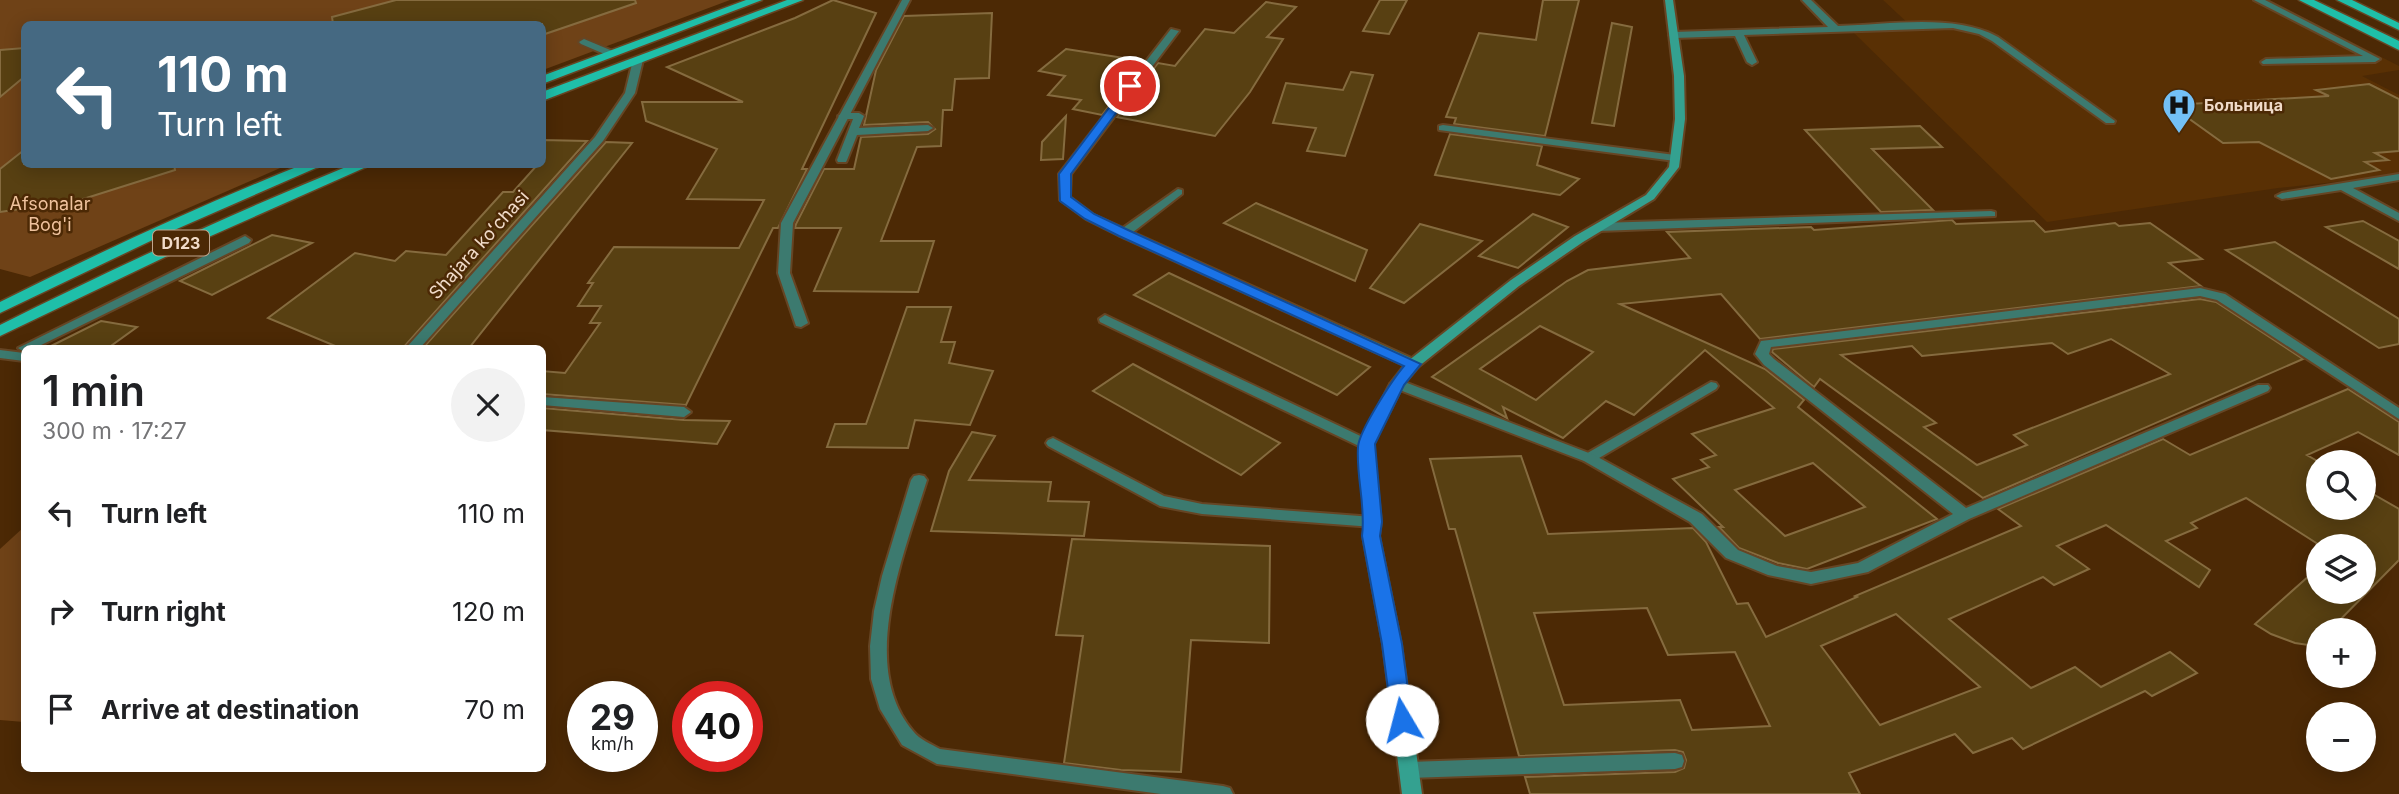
<!DOCTYPE html>
<meta charset="utf-8">
<style>
:root{--surface:#fff;--page:#f2f2f2;--text:#202124;--muted:#757577}
body{margin:0;font-family:Inter,sans-serif;background:var(--page);color:var(--text);height:100vh;display:flex;flex-direction:column;font-size:26px;white-space:nowrap}
*{box-sizing:border-box;margin:0}
p{font-size:23px;color:var(--muted)}
.icon{flex:none;width:38px;height:38px;fill:none;stroke:currentColor;stroke-width:2;stroke-linecap:round;stroke-linejoin:round}
.map{position:relative;flex:1;overflow:hidden}
.side{position:absolute;left:21px;top:345px;width:525px;height:427px;display:flex;flex-direction:column;background:var(--surface);border-radius:10px;box-shadow:0 4px 18px #0003}
.side>*{flex:none}
.top-card{position:absolute;left:21px;top:21px;width:525px;height:147px;border-radius:10px;box-shadow:0 4px 18px #0003;background:#456982;color:#fff;overflow:hidden}
.tools{position:absolute;left:2306px;top:450px;display:grid;gap:14px}
.tools a{display:grid;place-items:center;width:70px;height:70px;border-radius:50%;background:var(--surface);box-shadow:0 4px 18px #0003;font-size:35px}
.speed{position:absolute;left:567px;top:681px;display:flex;gap:14px;font-size:35px;font-weight:700;text-align:center}
.speed>*{display:grid;place-content:center;width:91px;height:91px;border-radius:50%;background:var(--surface);box-shadow:0 4px 18px #0003;line-height:1}
.speed small{font-size:18px;font-weight:400}
.speed .limit{border:10px solid #d22;background:#fff;color:#111}
.pin{position:absolute;display:grid;place-items:center;width:60px;height:60px;color:#fff;margin:-30px;border:4px solid #fff;border-radius:50%;box-shadow:0 2px 7px #0007}
.me{position:absolute;width:77px;margin:-38px;rotate:352deg;stroke-linejoin:round;filter:drop-shadow(0 0 5px #0008)}
.turn{display:flex;align-items:center;gap:24px;height:147px;padding:0 21px;font-size:32px}
.turn .icon{width:91px;height:91px;stroke-width:2.5}
.turn b{display:block;font-size:49px;line-height:60px}
.round{display:grid;place-items:center;flex:none;width:74px;height:74px;border-radius:37px;background:var(--page)}
.summary{display:flex;align-items:center;justify-content:space-between;height:119px;padding:0 21px}
h1{font-size:42px;font-weight:600;line-height:52px}
ul{padding:0;list-style:none}
li{display:flex;align-items:center;gap:21px;height:98px;padding:0 21px}
li div{flex:1}
li b{display:block;font-size:26px}
li em{font-style:normal}
.map>svg:first-child{display:block}
.built{fill:#593004}
.green{fill:#6f4217}
.building{fill:#584012;stroke:#856b3f;stroke-width:2;fill-rule:evenodd}
.lines{fill:none;stroke-linecap:round;stroke-linejoin:round}
.lane-casing{stroke:#664524;stroke-width:4}
.street-casing{stroke:#664524;stroke-width:4}
.secondary-casing{stroke:#664524;stroke-width:4}
.primary-casing{stroke:#664524;stroke-width:3}
.lane{fill:#3c7a6f;fill-rule:evenodd}
.street{fill:#3c7a6f;fill-rule:evenodd}
.secondary{fill:#34a190;fill-rule:evenodd}
.primary{fill:#1fbfa9;fill-rule:evenodd}
.route{fill:#1a73e8;stroke:#114b97;stroke-width:2}
.labels{text-anchor:middle;stroke-width:5;stroke-linejoin:round;paint-order:stroke}
.far-poi-label{font-size:16px;font-weight:bold;fill:#f1dbc9;stroke:#4c2905;text-anchor:start}
.shield{fill:#4c2905;stroke:#c0a68e;stroke-width:2}
.shield-label{font-size:16px;font-weight:bold;fill:#f1dbc9}
.park-label{font-size:18px;fill:#efc29d;stroke:#4c2905}
.street-label{font-size:18px;fill:#f1dbc9;stroke:#4c2905}
</style>
<div class="map">
<svg width="2399" height="794" viewBox="0 0 2399 794">
<rect width="100%" height="100%" fill="#4c2905"/>
<polygon class="built" points="1883,0 2270,0 2399,66 2399,70 2362,76 2399,95 2399,175 2278,188 2047,222 1854,33 1912,27"/>
<g class="green">
<polygon points="0,0 730,0 543,70 542,24 24,24 24,164 287,165 30,277 0,269"/>
<polygon points="24,527 24,722 0,720 0,549"/>
</g>
<g class="building">
<polygon points="396,0 635,0 636,3 542,35 542,24 333,24 332,17"/>
<polygon points="833,0 876,13 802,169 807,169 778,228 773,228 686,405 542,394 542,371 565,373 600,323 590,323 601,306 578,306 593,283 588,283 614,247 739,248 764,200 687,199 717,149 646,121 642,102 743,102 667,67 795,18"/>
<polygon points="1380,0 1407,0 1389,34 1363,31"/>
<polygon points="1543,0 1579,0 1545,136 1454,124 1456,118 1446,117 1479,33 1536,40"/>
<polygon points="1266,2 1296,7 1267,37 1283,39 1250,92 1215,136 1117,117 1158,63 1175,66 1205,29 1234,33"/>
<polygon points="992,13 989,78 955,79 952,110 943,110 941,146 917,147 881,241 934,241 918,292 814,291 841,228 795,228 796,224 824,169 854,169 861,137 928,134 935,129 928,122 864,125 876,70 904,16"/>
<polygon points="1612,23 1632,27 1614,126 1592,123"/>
<polygon points="24,48 24,77 0,97 0,50"/>
<polygon points="1066,49 1143,61 1102,115 1073,109 1081,100 1048,95 1065,76 1039,71"/>
<polygon points="1351,72 1373,75 1345,156 1307,151 1316,128 1273,123 1286,83 1343,90"/>
<polygon points="2369,84 2399,99 2399,151 2375,153 2388,160 2365,162 2379,170 2331,179 2259,142 2223,143 2170,105 2329,96 2316,90"/>
<polygon points="1066,116 1063,159 1041,160 1042,142"/>
<polygon points="1920,126 1942,147 1872,149 1933,210 1881,212 1805,130"/>
<polygon points="1450,134 1542,146 1537,165 1579,179 1560,195 1435,175"/>
<polygon points="542,140 587,141 403,348 340,348 268,318 355,253 395,261 406,251 446,255 503,192 513,192 538,164 542,164"/>
<polygon points="606,142 632,143 469,348 423,348"/>
<polygon points="24,150 24,164 174,164 175,170 80,200 0,212 0,169"/>
<polygon points="1256,203 1367,250 1355,281 1224,223"/>
<polygon points="1533,214 1568,227 1518,268 1479,256"/>
<path d="M1952 220 1956 224 2034 221 2045 232 2115 223 2119 226 2150 223 2202 259 2169 263 2201 286 1760 339 1721 294 1620 304 1765 369 1804 400 1798 407 1937 519 1807 569 1778 563 1739 548 1719 527H1723L1673 479 1709 467 1701 460 1716 455 1692 434 1774 408 1705 350 1634 415 1606 401 1563 438 1503 407 1507 418 1432 377 1567 281 1588 270 1690 258 1667 232 1811 227 1814 230ZM1540 326 1593 352 1536 400 1480 369ZM1813 463 1865 507 1785 536 1735 490Z"/>
<polygon points="2363,221 2399,241 2399,269 2326,227"/>
<polygon points="1420,224 1482,241 1404,303 1370,288"/>
<polygon points="272,235 312,243 212,295 180,281"/>
<polygon points="2275,242 2399,319 2399,344 2379,348 2226,250"/>
<polygon points="1169,273 1370,367 1337,395 1134,295"/>
<path d="M2200 299 2216 302 2303 359 1983 498 1820 379 1814 387 1772 352 1773 349ZM2111 339 2170 374 2014 435 2027 445 1977 465 1924 427 1936 423 1841 355 1912 346 1922 356 2052 343 2068 354Z"/>
<polygon points="907,307 951,307 941,342 955,342 949,363 993,371 970,425 915,420 908,448 827,447 835,424 866,424"/>
<polygon points="101,321 137,327 108,348 47,348"/>
<polygon points="1133,364 1280,443 1241,475 1093,391"/>
<path d="M2348 389 2399 422V455L2358 432 2307 455 2319 462V508H2364V489L2399 509V560L2330 630H2319V642L2315 646 2295 643 2271 634 2255 624 2319 567V592H2364V546H2321L2246 498 2191 523 2197 528 2166 541 2210 570 2199 587 2106 525 2057 546 2089 569 2054 585 2043 577 1949 619 2031 688 2075 667 2101 687 2170 652 2197 673 2152 696 2145 691 2023 749 2012 738 1973 753 1955 734 1849 773 1860 794H1530L1525 777 1675 772 1684 768 1686 760 1683 752 1675 750 1519 756 1455 529H1449L1430 459 1521 456 1548 534 1693 528 1706 542 1737 604 1748 603 1766 637 1857 597 1855 596 2021 526 1998 509 2163 439 2190 455ZM1647 608 1668 655 1735 652 1770 726 1692 730 1680 700 1564 705 1534 613ZM1896 614 1980 687 1880 725 1821 646Z"/>
<polygon points="542,408 684,420 730,421 717,444 542,430"/>
<polygon points="972,432 995,436 969,480 1051,482 1048,501 1089,502 1084,536 931,531 949,471"/>
<polygon points="1072,539 1270,546 1269,643 1191,640 1181,772 1121,770 1064,763 1083,636 1056,635"/>
</g>
<g class="lines">
<defs>
<g id="lane">
<path d="M1802 0H1811L1838 26C1889 25 1953 13 1998 37L2115 121 2114 123H2106L1992 41 1979 34 1953 28 1744 35 1757 62 1752 65 1747 62 1735 36 1674 38 1669 35 1674 32 1828 27Z"/>
<polygon points="2254,0 2265,0 2380,59 2375,62 2263,64 2261,62 2266,59 2363,56"/>
<polygon points="584,39 615,52 617,54 609,56 581,44 579,42"/>
<polygon points="859,113 864,116 859,128 928,125 933,128 928,131 857,135 847,160 846,162 838,162 837,160 853,119 843,119 838,116 843,113"/>
<polygon points="1443,125 1675,155 1680,158 1675,161 1439,130 1439,126"/>
<polygon points="2399,174 2399,180 2353,188 2399,213 2399,221 2341,190 2282,199 2276,196 2282,193"/>
<polygon points="1178,189 1182,190 1182,194 1128,236 1120,236 1120,230"/>
<polygon points="1991,211 1995,212 1995,216 1599,231 1593,227 1599,223"/>
<polygon points="1105,315 1371,441 1373,444 1371,447 1361,447 1100,322 1099,319"/>
<polygon points="1711,382 1716,383 1718,386 1716,389 1594,461 1584,461 1582,458 1584,455"/>
<polygon points="1053,438 1164,496 1202,504 1373,517 1379,518 1381,522 1379,526 1373,527 1202,514 1160,506 1048,446 1046,443 1048,440"/>
<path d="M919 475 924 476 927 480C905 551 857 666 913 731 920 740 931 744 940 749L1223 786 1230 788 1233 794H1161L937 764 902 745 880 709 871 679 870 646 874 611 882 576 911 480 914 476Z"/>
<polygon points="1675,753 1682,755 1684,761 1682,767 1675,769 1409,778 1402,776 1400,770 1402,764 1409,762"/>
</g>
<g id="street">
<polygon points="902,0 910,0 793,223 790,273 808,323 801,327 796,326 778,273 781,223"/>
<polygon points="1171,29 1179,31 1071,174 1070,197 1094,215 1418,361 1420,364 1418,367 1408,367 1120,236 1086,219 1060,200 1059,174"/>
<polygon points="638,57 643,60 635,93 603,141 420,348 406,348 595,137 625,93 633,60"/>
<polygon points="245,236 251,240 249,243 35,348 24,348 24,352 18,348"/>
<polygon points="2200,288 2225,294 2399,408 2399,419 2217,300 2200,296 1771,347 1769,354 1774,359 1966,508 2258,385 2268,385 2270,388 2268,391 1969,519 1868,572 1811,584 1768,575 1726,558 1690,522 1584,461 1392,387 1390,384 1397,380 1402,381 1594,455 1702,514 1738,550 1777,566 1811,572 1858,563 1953,514 1764,365 1755,354 1761,341"/>
<polygon points="0,350 24,353 24,361 0,358"/>
<polygon points="542,397 684,407 691,412 684,417 542,405"/>
</g>
<polygon id="secondary" points="1665,0 1673,0 1684,76 1685,119 1679,167 1654,199 1583,242 1519,286 1418,367 1403,385 1373,444 1381,522 1379,536 1401,644 1422,794 1402,794 1383,644 1363,536 1365,522 1359,444 1390,384 1408,361 1511,280 1575,236 1646,195 1669,167 1675,119 1674,76"/>
<g id="primary">
<polygon points="746,0 762,0 542,84 542,76"/>
<polygon points="787,0 803,0 542,101 542,92"/>
<polygon points="2299,0 2314,0 2399,41 2399,50"/>
<polygon points="2337,0 2352,0 2399,23 2399,30"/>
<path d="M304 164H325L163 235 0 313V302C100 252 201 205 304 164Z"/>
<path d="M353 164H373L186 247 0 336V325C116 267 233 213 353 164Z"/>
</g>
</defs>
<use href="#lane" class="lane-casing"/>
<use href="#street" class="street-casing"/>
<use href="#secondary" class="secondary-casing"/>
<use href="#primary" class="primary-casing"/>
<use href="#lane" class="lane"/>
<use href="#street" class="street"/>
<use href="#secondary" class="secondary"/>
<use href="#primary" class="primary"/>
</g>
<path class="route" d="M1127 84 1136 86 1071 174V197L1094 214 1128 230 1421 364 1404 385 1375 444 1382 522 1380 536 1402 644 1412 720 1409 726 1402 728 1395 726 1392 720 1382 644 1362 536C1366 506 1356 477 1358 447 1359 431 1392 380 1404 366L1119 236 1085 219 1060 201 1059 174Z"/>
<defs>
<symbol id="hospital-pin" viewBox="-11 -11 22 30"><path d="M0 17L-7.5 6A9.5 9.5 0 1 1 7.5 6Z" fill="#73c0f6" stroke="#4c2905"/><path d="M-5-5h3v3.5h4V-5h3V5h-3V1.5h-4V5h-3Z" fill="#111"/></symbol>
</defs>
<g fill-rule="evenodd">
<use href="#hospital-pin" x="2160" y="86" width="38" height="52"/>
</g>
<g class="labels">
<g class="far-poi-label">
<text x="2204" y="111">Больница</text>
</g>
<rect class="shield" x="153" y="230.5" width="56" height="25" rx="5"/>
<g class="shield-label">
<text x="181" y="249">D123</text>
</g>
<g class="park-label">
<text x="50" y="210">Afsonalar<tspan x="50" dy="21">Bog'i</tspan></text>
</g>
<g class="street-label">
<text transform="translate(479 245) rotate(-48)" y="6">Shajara koʻchasi</text>
</g>
</g>
</svg>
<div class="tools">
<a><svg class="icon" aria-label="search" viewBox="0 0 24 24"><circle cx="10" cy="10" r="6"/><path d="M15 15l6 6"/></svg></a>
<a><svg class="icon" aria-label="layers" viewBox="0 0 24 24"><path d="M12 4l9 5-9 5-9-5zM3 14l9 5 9-5"/></svg></a>
<a>+</a>
<a>−</a>
</div>
<div class="speed"><div>29<small>km/h</small></div><div class="limit">40</div></div>
<div class="pin" style="left:1130px;top:86px;background:#d93025"><svg class="icon" aria-label="arrive" viewBox="0 0 24 24"><path d="M6 21V4h12l-3 4 3 4H6"/></svg></div>
<svg class="me" style="left:1402px;top:720px" viewBox="-20 -20 40 40"><circle r="19" fill="#fff"/><path d="M0-13L10 11 0 6-10 11z" fill="#1a73e8"/></svg>
<div class="top-card">
<div class="turn"><svg class="icon" aria-label="left" viewBox="0 0 24 24"><path d="M17 20v-9H6M10 6l-5 5 5 5"/></svg><div><b>110 m</b>Turn left</div></div>
</div>
<section class="side">
<div class="summary"><div><h1>1 min</h1><p>300 m · 17:27</p></div><a class="round"><svg class="icon" aria-label="close" viewBox="0 0 24 24"><path d="M6 6l12 12M18 6L6 18"/></svg></a></div>
<ul>
<li><svg class="icon" aria-label="left" viewBox="0 0 24 24"><path d="M17 20v-9H6M10 6l-5 5 5 5"/></svg><div><b>Turn left</b></div><em>110 m</em></li>
<li><svg class="icon" aria-label="right" viewBox="0 0 24 24"><path d="M7 20v-9h11M14 6l5 5-5 5"/></svg><div><b>Turn right</b></div><em>120 m</em></li>
<li><svg class="icon" aria-label="arrive" viewBox="0 0 24 24"><path d="M6 21V4h12l-3 4 3 4H6"/></svg><div><b>Arrive at destination</b></div><em>70 m</em></li>
</ul>
</section>
</div>
